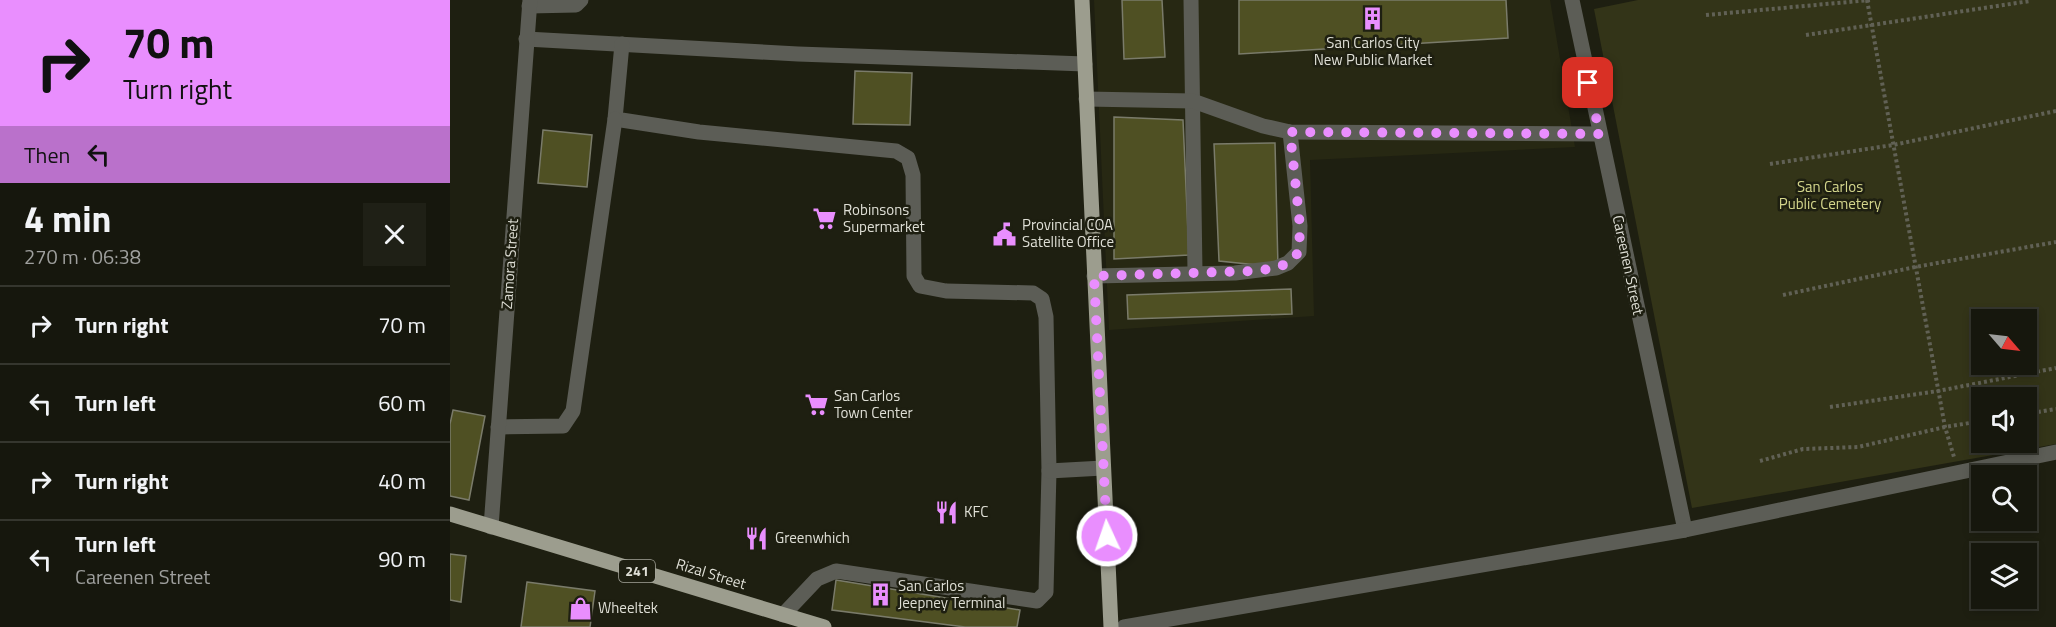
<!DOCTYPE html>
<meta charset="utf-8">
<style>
:root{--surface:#16170d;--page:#1f2016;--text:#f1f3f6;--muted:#9e9f9d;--line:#35362e}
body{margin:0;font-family:"Titillium Web",sans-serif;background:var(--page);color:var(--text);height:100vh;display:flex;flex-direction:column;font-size:22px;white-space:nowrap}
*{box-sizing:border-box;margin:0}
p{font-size:20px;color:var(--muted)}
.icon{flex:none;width:33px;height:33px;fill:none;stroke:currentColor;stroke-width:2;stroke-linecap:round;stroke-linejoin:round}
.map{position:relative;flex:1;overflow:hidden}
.details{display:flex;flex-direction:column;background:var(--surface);width:450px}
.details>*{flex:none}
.hud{background:#e98efe;color:#111;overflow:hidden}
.needle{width:39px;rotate:118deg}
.fabs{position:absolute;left:1521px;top:309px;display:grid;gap:12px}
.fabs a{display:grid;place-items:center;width:66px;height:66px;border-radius:0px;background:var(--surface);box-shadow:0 3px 9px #0003,0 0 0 2px var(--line);font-size:30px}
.pin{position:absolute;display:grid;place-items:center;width:51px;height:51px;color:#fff;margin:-26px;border-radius:12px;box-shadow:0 3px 9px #0006}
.me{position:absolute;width:66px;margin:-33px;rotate:357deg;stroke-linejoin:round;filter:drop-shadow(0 0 4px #0008)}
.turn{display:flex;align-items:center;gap:21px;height:126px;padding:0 24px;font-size:27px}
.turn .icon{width:78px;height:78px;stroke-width:2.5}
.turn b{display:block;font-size:42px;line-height:51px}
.then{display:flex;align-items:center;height:57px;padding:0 24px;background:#0003;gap:12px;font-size:22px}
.round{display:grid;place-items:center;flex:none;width:63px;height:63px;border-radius:0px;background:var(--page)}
.summary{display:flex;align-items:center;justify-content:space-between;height:102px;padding:0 24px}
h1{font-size:36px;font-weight:700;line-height:45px}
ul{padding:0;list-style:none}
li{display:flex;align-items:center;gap:18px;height:78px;padding:0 24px;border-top:2px solid var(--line)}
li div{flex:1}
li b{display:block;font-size:22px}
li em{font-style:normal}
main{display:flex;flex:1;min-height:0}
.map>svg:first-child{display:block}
.built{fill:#272813}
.green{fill:#333418;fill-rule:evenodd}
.building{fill:#4f5023;stroke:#7a7b6a;stroke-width:1.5}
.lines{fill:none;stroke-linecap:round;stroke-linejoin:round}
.path{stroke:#616155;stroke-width:4;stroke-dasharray:3 3;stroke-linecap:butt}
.minor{stroke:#5c5d56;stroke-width:15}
.major{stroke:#9c9d8e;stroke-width:15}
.route{stroke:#e98efe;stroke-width:10;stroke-dasharray:0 18}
.labels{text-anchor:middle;stroke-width:5;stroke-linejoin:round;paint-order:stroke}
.shield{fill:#1e1f11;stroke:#a5a59b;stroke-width:1.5}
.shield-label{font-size:14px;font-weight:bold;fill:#dfdfd6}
.poi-label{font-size:15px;fill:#dfdfd6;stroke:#1e1f11;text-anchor:start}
.park-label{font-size:15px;fill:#d4d68c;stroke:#1e1f11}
.street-label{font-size:15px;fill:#dfdfd6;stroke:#1e1f11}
</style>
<main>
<section class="details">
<div class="hud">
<div class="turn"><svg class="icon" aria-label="right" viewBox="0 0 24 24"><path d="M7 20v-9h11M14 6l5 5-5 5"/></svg><div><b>70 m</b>Turn right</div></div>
<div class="then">Then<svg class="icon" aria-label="left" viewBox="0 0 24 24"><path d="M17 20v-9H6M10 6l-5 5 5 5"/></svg></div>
</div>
<div class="summary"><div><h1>4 min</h1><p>270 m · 06:38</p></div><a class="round"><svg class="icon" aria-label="close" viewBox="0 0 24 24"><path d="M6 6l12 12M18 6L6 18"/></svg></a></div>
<ul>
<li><svg class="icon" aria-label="right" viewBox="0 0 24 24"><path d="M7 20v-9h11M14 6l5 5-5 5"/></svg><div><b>Turn right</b></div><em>70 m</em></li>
<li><svg class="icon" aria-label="left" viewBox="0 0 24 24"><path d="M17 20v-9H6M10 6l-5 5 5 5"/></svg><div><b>Turn left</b></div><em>60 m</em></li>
<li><svg class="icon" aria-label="right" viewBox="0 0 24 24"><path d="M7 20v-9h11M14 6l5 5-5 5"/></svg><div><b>Turn right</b></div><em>40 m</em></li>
<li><svg class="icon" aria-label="left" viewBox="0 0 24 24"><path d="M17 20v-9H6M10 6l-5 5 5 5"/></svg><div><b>Turn left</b><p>Careenen Street</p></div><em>90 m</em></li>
</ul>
</section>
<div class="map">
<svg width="1606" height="627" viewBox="0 0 1606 627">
<rect width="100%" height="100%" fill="#1e1f11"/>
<polygon class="built" points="644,0 1100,0 1125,147 860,160 864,316 659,330"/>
<path class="green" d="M1188 0H1606V444L1242 508 1144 9ZM1532 320H1576V364H1532ZM1532 398H1576V442H1532Z"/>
<g class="building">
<polygon points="672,0 712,0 715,57 674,59"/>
<polygon points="789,0 1056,0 1058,38 789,54"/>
<polygon points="405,71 462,73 460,125 403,124"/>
<polygon points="664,117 733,120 739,255 664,259"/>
<polygon points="93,130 142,135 137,187 88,183"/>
<polygon points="825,143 828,267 769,261 764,144"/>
<polygon points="841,289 842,314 678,319 677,295"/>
<polygon points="3,410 35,416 19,500 0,496 0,424"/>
<polygon points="0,554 16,556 11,602 0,600"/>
<polygon points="386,580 570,610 567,627 515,627 382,610"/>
<polygon points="77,582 145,591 140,627 71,627"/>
</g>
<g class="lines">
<g class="path">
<polyline points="1417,0 1495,427 1504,457"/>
<polyline points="1256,15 1420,0"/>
<polyline points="1356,35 1580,1"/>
<polyline points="1320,164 1443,145 1606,111"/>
<polyline points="1333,295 1465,267 1606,242"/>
<polyline points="1380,407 1488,391 1606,368"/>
<polyline points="1576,414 1606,409"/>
<polyline points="1310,461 1353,449 1408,447 1495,427 1532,421"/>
</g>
<g class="minor">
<polyline points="741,0 745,272"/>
<polyline points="1122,0 1235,530"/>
<polyline points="79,6 126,5 131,0"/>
<polyline points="76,39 348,54 635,64"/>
<polyline points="172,44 165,119 249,132 446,151 458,158 463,175 464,276 470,286 496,291 583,293 592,299 596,317 599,471 596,592 587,601 386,571 367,579 333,615"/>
<polyline points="636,99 743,101 813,126 840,132 1150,134"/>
<polyline points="644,276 785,273 826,268 838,263 849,252 850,226 840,132"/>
<polyline points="48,427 113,426 123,411 165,119"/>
<polyline points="599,471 653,468"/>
<polyline points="41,527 80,0"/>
<polyline points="674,627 1235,530 1606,452"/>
</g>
<g class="major">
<polyline points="632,0 661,627"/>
<polyline points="0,514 374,627"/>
</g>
</g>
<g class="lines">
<polyline class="route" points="657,536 644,276 805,271 826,268 838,263 849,252 850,226 840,132 1150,134 1138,83"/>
</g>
<defs>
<symbol id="building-bare" viewBox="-9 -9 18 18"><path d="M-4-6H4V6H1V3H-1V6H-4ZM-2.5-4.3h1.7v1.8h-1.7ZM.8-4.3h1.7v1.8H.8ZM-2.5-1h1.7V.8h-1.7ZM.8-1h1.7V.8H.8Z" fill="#e98efe" stroke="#1e1f11" stroke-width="2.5" paint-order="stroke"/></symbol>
<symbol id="supermarket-bare" viewBox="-9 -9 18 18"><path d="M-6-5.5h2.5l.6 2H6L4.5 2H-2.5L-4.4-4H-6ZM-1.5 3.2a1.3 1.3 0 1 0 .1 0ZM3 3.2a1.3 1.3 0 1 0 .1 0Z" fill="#e98efe" stroke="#1e1f11" stroke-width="2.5" paint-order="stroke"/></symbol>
<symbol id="civic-bare" viewBox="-9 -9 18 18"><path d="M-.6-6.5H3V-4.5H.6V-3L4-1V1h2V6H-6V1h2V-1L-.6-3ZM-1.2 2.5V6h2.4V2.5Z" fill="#e98efe" stroke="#1e1f11" stroke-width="2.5" paint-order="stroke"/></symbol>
<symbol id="restaurant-bare" viewBox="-9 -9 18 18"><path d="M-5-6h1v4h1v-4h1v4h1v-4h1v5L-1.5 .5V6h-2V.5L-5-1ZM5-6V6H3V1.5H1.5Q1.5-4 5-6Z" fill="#e98efe" stroke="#1e1f11" stroke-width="2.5" paint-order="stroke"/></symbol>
<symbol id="shop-bare" viewBox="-9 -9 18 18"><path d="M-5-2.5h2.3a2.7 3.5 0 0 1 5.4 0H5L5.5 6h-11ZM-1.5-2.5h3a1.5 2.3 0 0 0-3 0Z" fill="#e98efe" stroke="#1e1f11" stroke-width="2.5" paint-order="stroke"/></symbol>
</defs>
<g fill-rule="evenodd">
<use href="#building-bare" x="906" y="2" width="33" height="33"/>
<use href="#supermarket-bare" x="358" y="202" width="33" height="33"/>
<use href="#civic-bare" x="538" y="218" width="33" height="33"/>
<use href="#supermarket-bare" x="350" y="388" width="33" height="33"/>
<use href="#restaurant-bare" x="480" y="496" width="33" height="33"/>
<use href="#restaurant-bare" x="290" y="522" width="33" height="33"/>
<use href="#building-bare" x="414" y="578" width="33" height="33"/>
<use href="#shop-bare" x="114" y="592" width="33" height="33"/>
</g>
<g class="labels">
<rect class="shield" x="169" y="560" width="36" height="22" rx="4.5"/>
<g class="shield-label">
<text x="187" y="576">241</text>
</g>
<g class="poi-label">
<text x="923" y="48" text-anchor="middle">San Carlos City<tspan x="923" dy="17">New Public Market</tspan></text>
<text x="393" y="215">Robinsons<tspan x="393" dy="17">Supermarket</tspan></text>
<text x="572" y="230">Provincial COA<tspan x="572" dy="17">Satellite Office</tspan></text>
<text x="384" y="401">San Carlos<tspan x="384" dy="17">Town Center</tspan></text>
<text x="514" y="517">KFC</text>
<text x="325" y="543">Greenwhich</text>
<text x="448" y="591">San Carlos<tspan x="448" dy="17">Jeepney Terminal</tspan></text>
<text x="148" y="613">Wheeltek</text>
</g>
<g class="park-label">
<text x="1380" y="192">San Carlos<tspan x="1380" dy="17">Public Cemetery</tspan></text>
</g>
<g class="street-label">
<text transform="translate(60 264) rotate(-86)" y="5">Zamora Street</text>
<text transform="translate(1178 265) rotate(78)" y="5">Careenen Street</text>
<text transform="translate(261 574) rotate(17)" y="5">Rizal Street</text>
</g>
</g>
</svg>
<div class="fabs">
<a><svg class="needle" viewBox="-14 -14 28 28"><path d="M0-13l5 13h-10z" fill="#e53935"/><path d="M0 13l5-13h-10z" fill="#9e9f9d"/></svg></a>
<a><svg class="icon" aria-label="sound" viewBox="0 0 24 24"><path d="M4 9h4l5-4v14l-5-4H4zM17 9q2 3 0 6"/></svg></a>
<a><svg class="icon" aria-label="search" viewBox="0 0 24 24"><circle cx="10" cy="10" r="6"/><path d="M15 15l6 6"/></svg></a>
<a><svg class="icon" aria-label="layers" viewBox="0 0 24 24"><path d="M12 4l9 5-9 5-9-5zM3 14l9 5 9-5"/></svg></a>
</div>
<div class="pin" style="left:1138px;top:83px;background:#d93025"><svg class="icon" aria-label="arrive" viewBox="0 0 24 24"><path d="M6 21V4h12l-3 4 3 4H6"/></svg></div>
<svg class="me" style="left:657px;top:536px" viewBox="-20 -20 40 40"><circle r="17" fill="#e98efe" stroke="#fff" stroke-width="3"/><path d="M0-11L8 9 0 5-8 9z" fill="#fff"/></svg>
</div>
</main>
